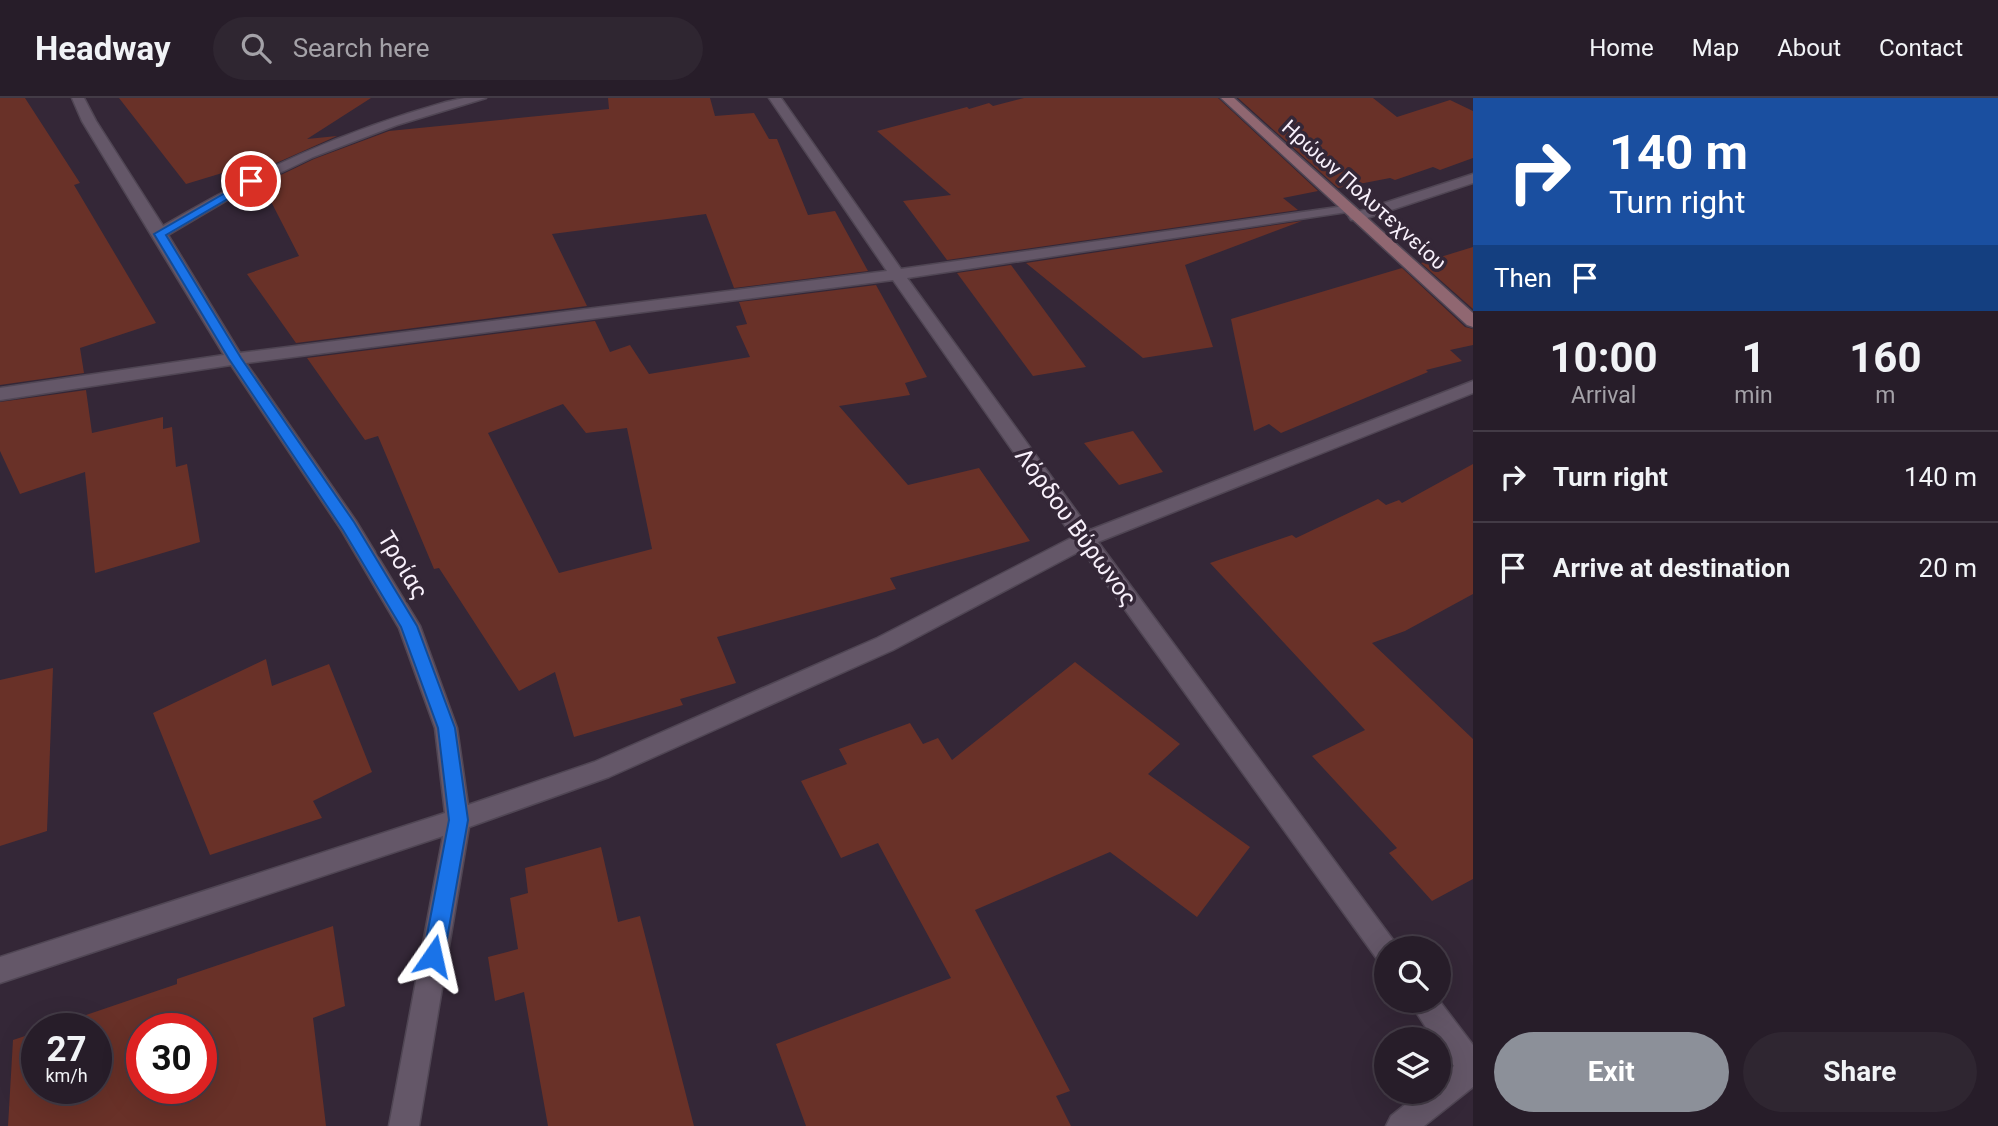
<!DOCTYPE html>
<meta charset="utf-8">
<style>
:root{--surface:#271d29;--page:#2f2631;--text:#f1f3f6;--muted:#a4a2a8;--line:#433b46;--accent:#8c9099}
body{margin:0;font-family:Roboto,sans-serif;background:var(--page);color:var(--text);height:100vh;display:flex;flex-direction:column;font-size:26px;white-space:nowrap}
*{box-sizing:border-box;margin:0}
p{font-size:23px;color:var(--muted)}
.icon{flex:none;width:38px;height:38px;fill:none;stroke:currentColor;stroke-width:2;stroke-linecap:round;stroke-linejoin:round}
.map{position:relative;flex:1;overflow:hidden}
.panel{display:flex;flex-direction:column;background:var(--surface);width:525px}
.panel>*{flex:none}
.hud{background:#1a4fa0;color:#fff;overflow:hidden}
.controls{position:absolute;left:1374px;top:838px;display:grid;gap:14px}
.controls a{display:grid;place-items:center;width:77px;height:77px;border-radius:50%;background:var(--surface);box-shadow:0 7px 28px #0002,0 0 0 2px var(--line);font-size:35px}
.speed{position:absolute;left:21px;top:915px;display:flex;gap:14px;font-size:35px;font-weight:700;text-align:center}
.speed>*{display:grid;place-content:center;width:91px;height:91px;border-radius:50%;background:var(--surface);box-shadow:0 7px 28px #0002,0 0 0 2px var(--line);line-height:1}
.speed small{font-size:18px;font-weight:400}
.speed .limit{border:10px solid #d22;background:#fff;color:#111}
.pin{position:absolute;display:grid;place-items:center;width:60px;height:60px;color:#fff;margin:-30px;border:4px solid #fff;border-radius:50%;box-shadow:0 2px 7px #0007}
.me{position:absolute;width:77px;margin:-38px;rotate:11deg;stroke-linejoin:round;filter:drop-shadow(0 0 5px #0008)}
.turn{display:flex;align-items:center;gap:24px;height:147px;padding:0 21px;font-size:32px}
.turn .icon{width:91px;height:91px;stroke-width:2.5}
.turn b{display:block;font-size:49px;line-height:60px}
.then{display:flex;align-items:center;height:66px;padding:0 21px;background:#0003;gap:14px;font-size:26px}
.eta{display:flex;justify-content:space-evenly;align-items:center;height:119px;text-align:center}
.eta b{font-size:42px;font-weight:700;line-height:49px}
.primary-button{display:flex;gap:14px;margin-top:auto;padding:14px 21px}
.primary-button a{flex:1;height:80px;border-radius:42px;background:var(--accent);color:#fff;font-size:28px;font-weight:700;line-height:80px;text-align:center}
.primary-button a+a{background:var(--page);color:var(--text)}
ul{padding:0;list-style:none}
li{display:flex;align-items:center;gap:21px;height:91px;padding:0 21px;border-top:2px solid var(--line)}
li div{flex:1}
li b{display:block;font-size:26px}
li em{font-style:normal}
header{display:flex;align-items:center;gap:42px;box-sizing:border-box;height:98px;padding:0 35px;background:var(--surface);border-bottom:2px solid var(--line)}
header strong{font-size:33px}
nav{display:flex;gap:38px;margin-inline-start:auto;font-size:24px}
.search{width:490px;height:63px;background:var(--page);display:flex;align-items:center;gap:18px;box-sizing:border-box;padding:0 24px;border-radius:38px;color:var(--muted);font-size:26px}
main{display:flex;flex:1;min-height:0}
.map>svg:first-child{display:block}
.building{fill:#693128;fill-rule:evenodd}
.lines{fill:none;stroke-linecap:round;stroke-linejoin:round}
.street-casing{stroke:#504654;stroke-width:3}
.secondary-casing{stroke:#504654;stroke-width:3}
.street{fill:#645768;fill-rule:evenodd}
.secondary{fill:#906771;fill-rule:evenodd}
.route{fill:#1a73e8;stroke:#114b97;stroke-width:2}
.labels{text-anchor:middle;stroke-width:7;stroke-linejoin:round;paint-order:stroke}
.far-street-label{font-size:21px;fill:#f8f0fb;stroke:#342737}
.street-label{font-size:24px;fill:#f8f0fb;stroke:#342737}
</style>
<header>
<strong>Headway</strong>
<div class="search"><svg class="icon" aria-label="search" viewBox="0 0 24 24"><circle cx="10" cy="10" r="6"/><path d="M15 15l6 6"/></svg>Search here</div>
<nav><a>Home</a><a>Map</a><a>About</a><a>Contact</a></nav>
</header>
<main>
<div class="map">
<svg width="1473" height="1028" viewBox="0 0 1473 1028">
<rect width="100%" height="100%" fill="#342737"/>
<g class="building">
<polygon points="0,0 25,0 80,85 74,87 156,225 80,250 84,275 0,287"/>
<polygon points="119,0 371,0 307,41 337,38 256,74 252,66 186,86"/>
<polygon points="608,0 710,0 715,18 754,15 769,41 777,41 808,117 835,113 868,173 734,190 706,116 552,136 587,208 296,245 247,176 299,158 262,86 314,61 389,33 609,11"/>
<polygon points="1024,0 1218,0 1318,93 1283,100 1298,112 947,162 903,103 951,97 877,33 967,9 969,11 989,5 993,8"/>
<polygon points="1238,0 1373,0 1397,19 1450,2 1473,13 1473,60 1440,72 1433,69 1395,82 1390,80 1338,90"/>
<polygon points="1302,123 1185,167 1213,249 1143,260 1026,165"/>
<polygon points="1473,149 1473,211 1421,165"/>
<polygon points="1011,167 1086,269 1033,278 957,175"/>
<polygon points="1402,170 1465,229 1473,231 1473,247 1450,252 1462,263 1426,272 1428,274 1281,335 1269,326 1254,333 1231,221"/>
<path d="M876 187 927 279 905 285 910 297 839 308 908 387 979 370 1030 443 890 480 896 491 717 539 736 585 680 601 683 607 574 639 555 574 519 593 439 470 434 471 378 338 365 342 307 260 595 223 610 254 630 247 649 276 750 259 736 228 747 226 739 204ZM563 306 586 335 627 330 652 451 559 475 488 335Z"/>
<polygon points="86,292 92,335 163,319 163,331 172,329 176,369 187,366 200,444 95,475 85,374 20,396 0,353 0,304"/>
<polygon points="1133,333 1163,374 1119,387 1084,345"/>
<polygon points="1473,366 1473,496 1405,533 1372,545 1473,641 1473,781 1432,803 1389,755 1397,750 1312,658 1365,632 1210,465 1292,437 1296,440 1378,401 1386,407 1399,402 1402,405"/>
<polygon points="266,561 272,588 329,566 372,674 313,703 322,720 210,757 153,615"/>
<polygon points="1075,564 1180,646 1148,676 1250,749 1197,819 1110,754 975,812 1070,993 1056,998 1071,1028 806,1028 776,946 951,880 878,745 841,760 801,683 847,666 839,651 910,625 923,646 938,640 952,662"/>
<polygon points="53,570 47,733 0,748 0,582"/>
<polygon points="601,749 618,824 640,818 694,1028 548,1028 524,894 495,903 488,859 518,851 510,800 528,795 525,770"/>
<path d="M333 828 345 908 313 920 326 1028H8L13 942 37 934V990H96V931H45L177 886V881ZM142 931H201V990H142Z"/>
</g>
<g class="lines">
<defs>
<g id="street">
<path d="M72 0H84L96 23 163 128C257 73 340 34 446 4L464 0H486L397 27 313 59 246 91 168 137 240 255 887 173 769 0H781L901 171 1352 107 1354 110 1352 113 1347 114 907 180 1090 432 1473 283V295L1098 444 1399 850H1386V865L1377 861 1082 452 893 552 609 679 469 729 419 1028H389L443 738 0 885V859L445 715 435 630 399 530 342 433 231 267 0 302V290L224 257 82 23ZM893 182 1073 439 877 540 594 664 468 707 457 630 420 528 356 423 246 265Z"/>
<polygon points="1473,76 1473,85 1361,122 1351,122 1349,119 1351,116"/>
<polygon points="1438,901 1473,947 1473,989 1424,1028 1386,1028 1391,1018 1421,994 1438,994 1438,980 1454,968 1438,947 1438,942 1434,942 1409,903"/>
</g>
<polygon id="secondary" points="1221,0 1234,0 1473,215 1473,229 1467,227"/>
</defs>
<use href="#street" class="street-casing"/>
<use href="#secondary" class="secondary-casing"/>
<use href="#street" class="street"/>
<use href="#secondary" class="secondary"/>
</g>
<polygon class="route" points="251,80 256,83 255,85 166,137 241,260 354,424 417,528 455,630 468,722 444,858 441,865 433,867 426,865 423,858 449,722 438,630 401,529 343,432 229,261 154,136"/>
<g class="labels">
<g class="far-street-label">
<text transform="translate(1364 97) rotate(42)" y="7">Ηρώων Πολυτεχνείου</text>
</g>
<g class="street-label">
<text transform="translate(1076 429) rotate(54)" y="8">Λόρδου Βύρωνος</text>
<text transform="translate(403 467) rotate(59)" y="8">Τροίας</text>
</g>
</g>
</svg>
<div class="controls">
<a><svg class="icon" aria-label="search" viewBox="0 0 24 24"><circle cx="10" cy="10" r="6"/><path d="M15 15l6 6"/></svg></a>
<a><svg class="icon" aria-label="layers" viewBox="0 0 24 24"><path d="M12 4l9 5-9 5-9-5zM3 14l9 5 9-5"/></svg></a>
</div>
<div class="speed"><div>27<small>km/h</small></div><div class="limit">30</div></div>
<div class="pin" style="left:251px;top:83px;background:#d93025"><svg class="icon" aria-label="arrive" viewBox="0 0 24 24"><path d="M6 21V4h12l-3 4 3 4H6"/></svg></div>
<svg class="me" style="left:433px;top:858px" viewBox="-20 -20 40 40"><path d="M0-17L14 15 0 8-14 15z" fill="#1a73e8" stroke="#fff" stroke-width="4"/></svg>
</div>
<section class="panel">
<div class="hud">
<div class="turn"><svg class="icon" aria-label="right" viewBox="0 0 24 24"><path d="M7 20v-9h11M14 6l5 5-5 5"/></svg><div><b>140 m</b>Turn right</div></div>
<div class="then">Then<svg class="icon" aria-label="arrive" viewBox="0 0 24 24"><path d="M6 21V4h12l-3 4 3 4H6"/></svg></div>
</div>
<div class="eta">
<div><b>10:00</b><p>Arrival</p></div>
<div><b>1</b><p>min</p></div>
<div><b>160</b><p>m</p></div>
</div>
<ul>
<li><svg class="icon" aria-label="right" viewBox="0 0 24 24"><path d="M7 20v-9h11M14 6l5 5-5 5"/></svg><div><b>Turn right</b></div><em>140 m</em></li>
<li><svg class="icon" aria-label="arrive" viewBox="0 0 24 24"><path d="M6 21V4h12l-3 4 3 4H6"/></svg><div><b>Arrive at destination</b></div><em>20 m</em></li>
</ul>
<div class="primary-button"><a>Exit</a><a>Share</a></div>
</section>
</main>
